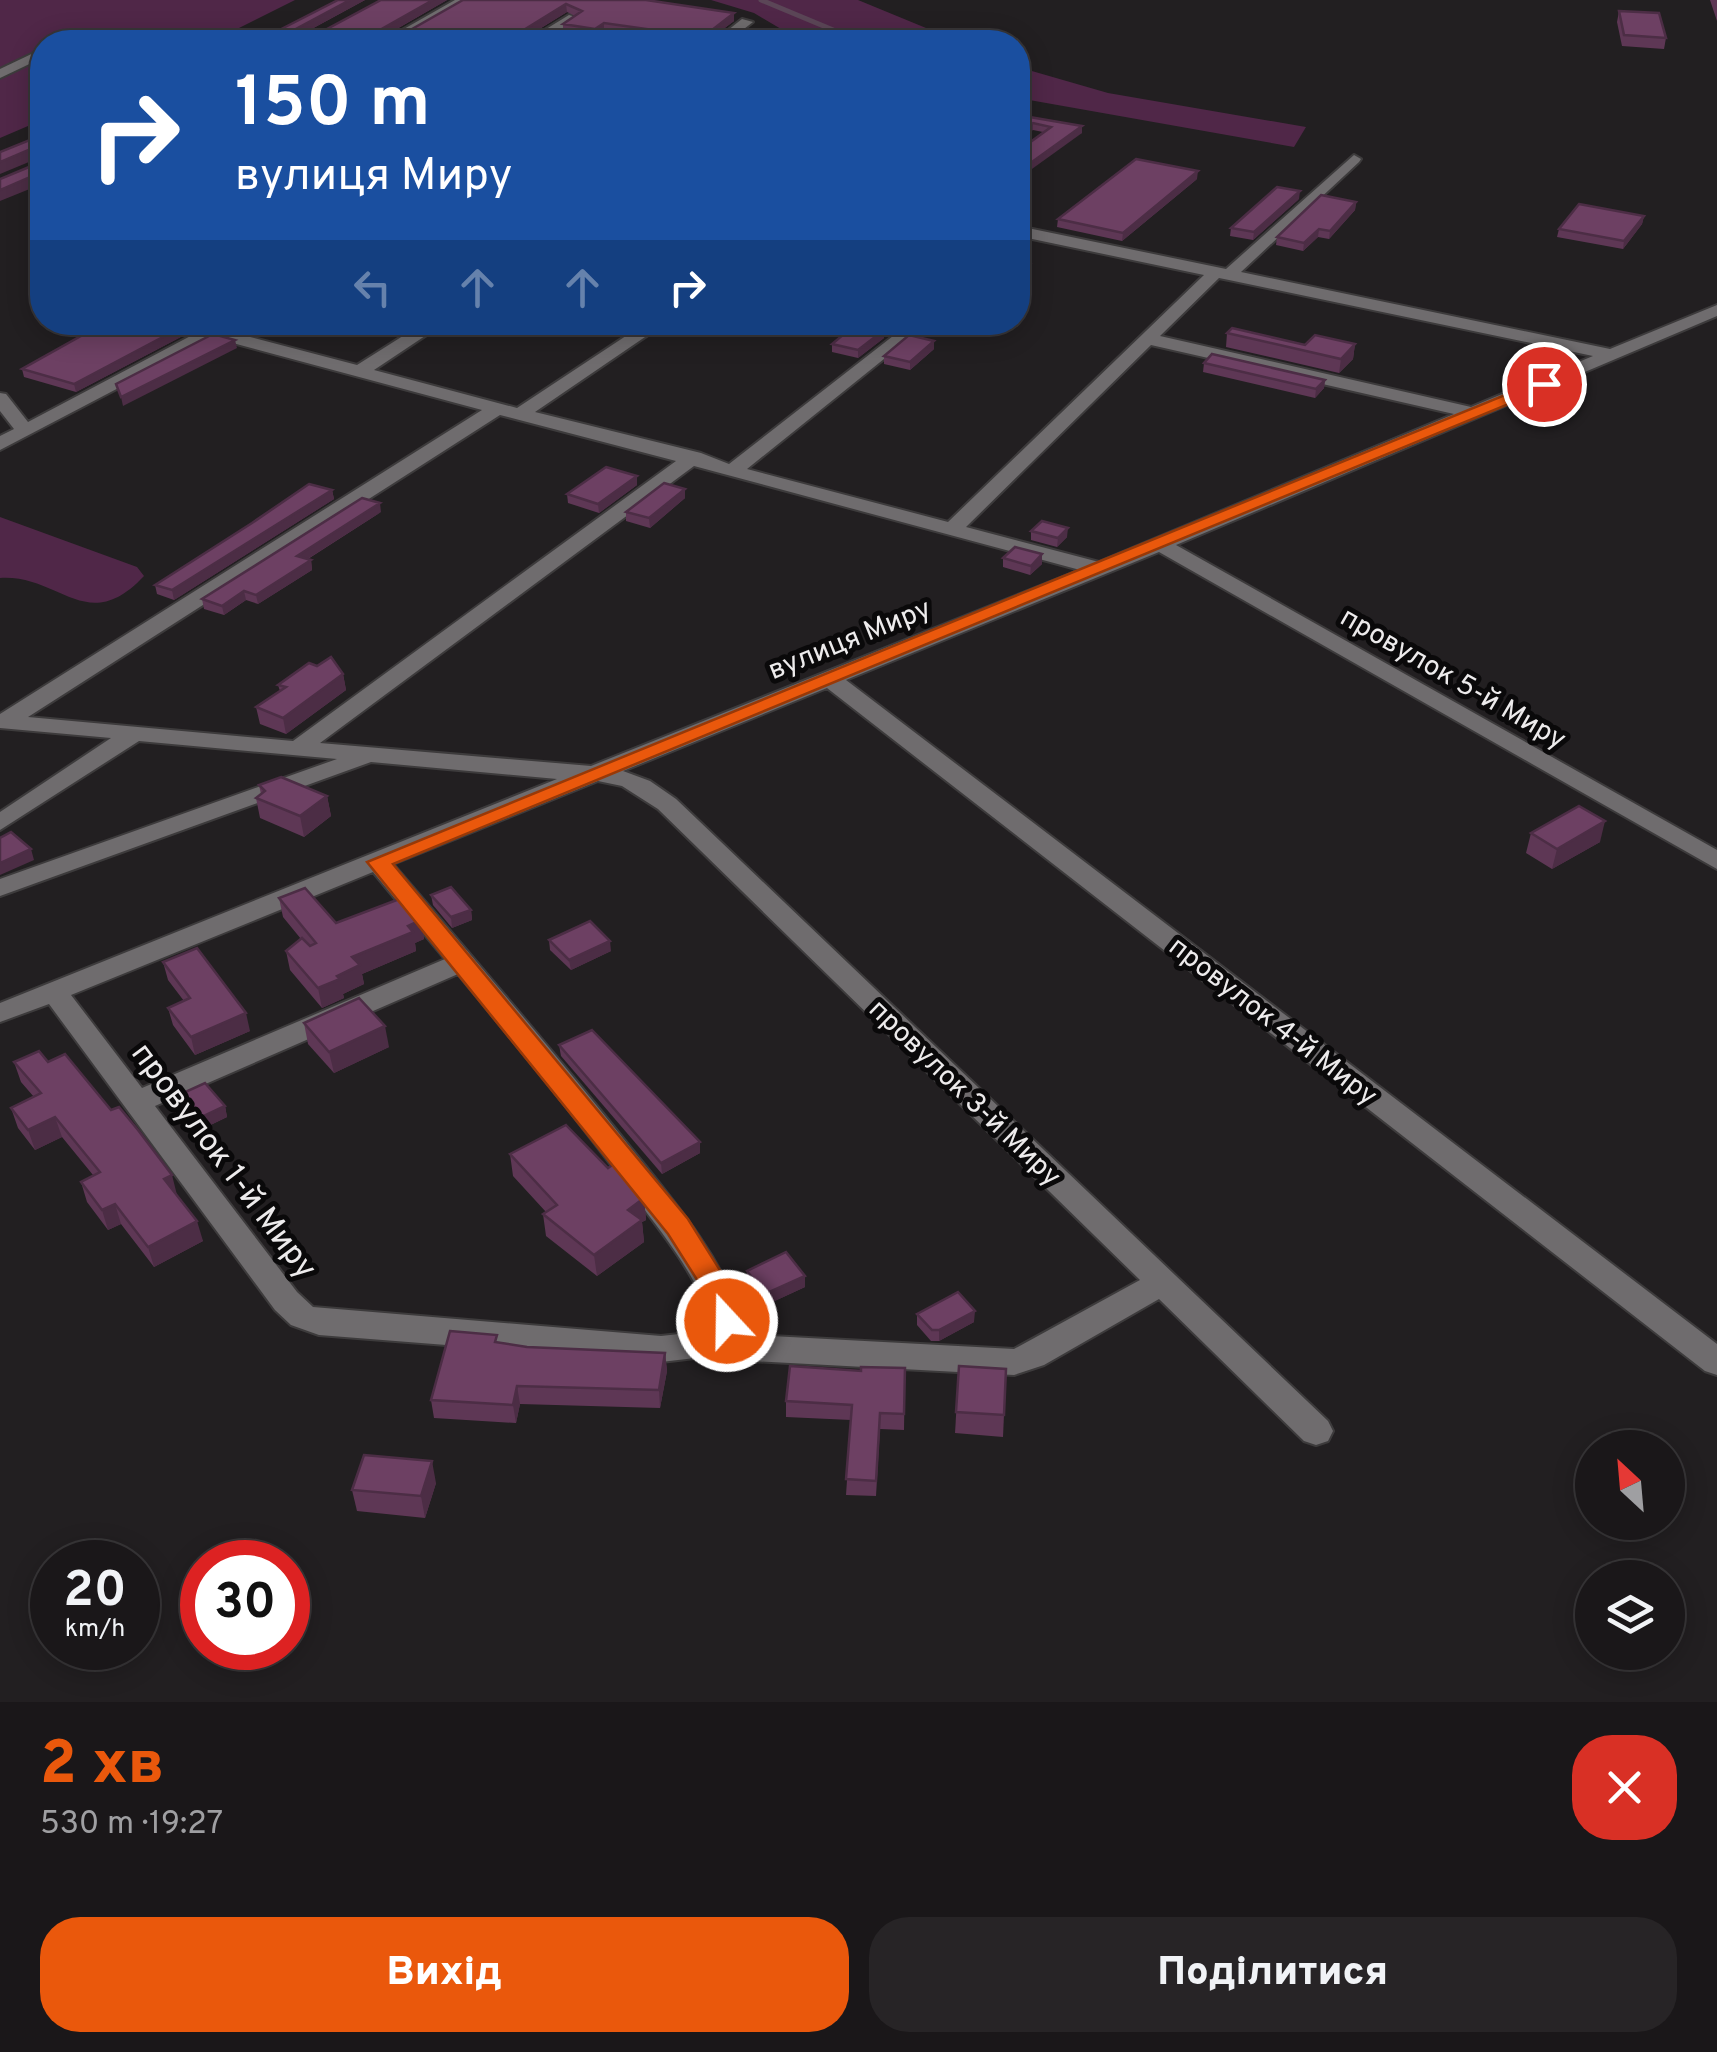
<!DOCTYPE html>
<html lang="uk">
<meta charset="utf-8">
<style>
:root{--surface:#1a1719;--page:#272426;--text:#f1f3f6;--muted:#9f9fa2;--line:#383638;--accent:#ea580c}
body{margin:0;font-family:Overpass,sans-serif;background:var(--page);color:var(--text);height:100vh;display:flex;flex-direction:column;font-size:38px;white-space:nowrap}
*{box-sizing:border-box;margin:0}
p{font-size:32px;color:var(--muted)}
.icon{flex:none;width:55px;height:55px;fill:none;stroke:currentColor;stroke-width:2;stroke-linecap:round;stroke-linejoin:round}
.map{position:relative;height:1702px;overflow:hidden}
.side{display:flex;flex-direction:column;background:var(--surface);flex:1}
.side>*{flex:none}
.banner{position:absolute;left:30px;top:30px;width:1000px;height:305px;border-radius:40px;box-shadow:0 5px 25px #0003,0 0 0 2px var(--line);background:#1a4fa0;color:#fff;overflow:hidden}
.needle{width:65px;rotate:334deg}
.buttons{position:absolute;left:1575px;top:1430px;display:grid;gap:20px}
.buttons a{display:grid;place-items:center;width:110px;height:110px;border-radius:50%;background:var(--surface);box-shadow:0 5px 25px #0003,0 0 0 2px var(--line);font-size:50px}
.speed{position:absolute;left:30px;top:1540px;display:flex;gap:20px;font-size:50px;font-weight:700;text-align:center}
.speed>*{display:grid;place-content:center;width:130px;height:130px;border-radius:50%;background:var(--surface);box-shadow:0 5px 25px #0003,0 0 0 2px var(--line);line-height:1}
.speed small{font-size:25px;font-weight:400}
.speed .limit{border:15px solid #d22;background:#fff;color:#111}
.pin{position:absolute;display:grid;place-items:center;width:85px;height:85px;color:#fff;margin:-42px;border:5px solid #fff;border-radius:50%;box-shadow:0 2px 10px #0007}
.me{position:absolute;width:110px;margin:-55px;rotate:339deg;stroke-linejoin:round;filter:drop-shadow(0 0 8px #0008)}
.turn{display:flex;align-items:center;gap:35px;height:210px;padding:0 40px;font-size:45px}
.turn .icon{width:130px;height:130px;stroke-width:2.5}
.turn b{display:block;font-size:70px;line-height:85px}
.lanes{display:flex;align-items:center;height:95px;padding:0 40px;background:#0003;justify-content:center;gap:50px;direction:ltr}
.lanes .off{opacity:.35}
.round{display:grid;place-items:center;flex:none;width:105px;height:105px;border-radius:40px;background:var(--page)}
.head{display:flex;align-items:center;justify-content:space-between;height:170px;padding:0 40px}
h1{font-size:60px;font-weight:800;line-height:75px;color:var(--accent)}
.action{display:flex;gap:20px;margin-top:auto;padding:20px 40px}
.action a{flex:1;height:115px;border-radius:40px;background:var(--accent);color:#fff;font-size:40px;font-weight:800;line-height:115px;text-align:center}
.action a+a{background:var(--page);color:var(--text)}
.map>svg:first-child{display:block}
.green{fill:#502748}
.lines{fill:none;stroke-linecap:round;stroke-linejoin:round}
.stream{stroke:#5b4657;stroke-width:5}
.minor-casing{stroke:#3d3b3c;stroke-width:4}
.minor{fill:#6f6c6e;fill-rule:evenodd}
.wall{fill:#5e3755}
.shaded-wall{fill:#4c2d45}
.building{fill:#6d4063;stroke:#4c2d45;stroke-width:2.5}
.route{fill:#ea580c;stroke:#983908;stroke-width:2.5}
.labels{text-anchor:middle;stroke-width:10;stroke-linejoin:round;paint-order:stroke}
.street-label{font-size:28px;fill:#edebec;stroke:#0a090a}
.near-street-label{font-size:32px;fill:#edebec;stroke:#0a090a}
</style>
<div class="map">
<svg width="1717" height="1702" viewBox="0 0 1717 1702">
<rect width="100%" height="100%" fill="#221f21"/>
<g class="green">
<polygon points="0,0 295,0 211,42 42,42 42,120 0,138"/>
<polygon points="711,0 858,0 960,42 803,42 754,13"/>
<polygon points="1018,67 1108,93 1306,127 1294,147 1018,98"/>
<path d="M0 517 137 567 144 576C87 637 60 574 0 578Z"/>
</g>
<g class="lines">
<polyline class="stream" points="761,0 862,42"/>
<defs>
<g id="minor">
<polygon points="455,0 470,0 397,42 381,42"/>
<polygon points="569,15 579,18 540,42 525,42"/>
<polygon points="742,19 753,22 727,42 713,42"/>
<polygon points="42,49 42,58 0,78 0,69"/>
<path d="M1354 155 1361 159 1359 162 1241 272 1610 349 1717 305V316L1176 545 1717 850V869L1159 552 846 680 1717 1344V1375L1705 1371 827 688 623 771 650 781 676 799 1328 1421 1333 1431 1328 1441 1316 1445 1304 1441 1159 1299 1044 1365 1014 1375 695 1358 661 1362 319 1335 291 1325 275 1310 49 1004 0 1022V1003L557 779 371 762 0 896V879L337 759 139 741 0 830V812L111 738 0 728V714L482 410 214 338 0 450V436L14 429 0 411V393L6 394 28 422 217 322H232L227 331 357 365 425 322H446L374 370 517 408 647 322H667L535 412 701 453 729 464 911 322H930L747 469 948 522 1204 275 1018 236V226L1226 269ZM1219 278 1229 280 1593 356 1471 407 1160 336ZM1151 345 1454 414 1099 562 966 527ZM500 415 676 461 293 741 28 717ZM694 466 1080 570 591 766 320 743ZM598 781 622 786 658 809 1140 1280 1014 1349 736 1334 743 1321C719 1250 664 1190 618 1132 545 1041 469 953 393 864ZM373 872 445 959 142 1088 71 995ZM458 974C518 1047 579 1120 635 1197 664 1236 696 1274 711 1321L697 1332 661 1336 313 1307 297 1292 155 1106Z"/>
</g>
</defs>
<use href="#minor" class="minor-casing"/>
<use href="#minor" class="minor"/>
</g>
<g class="wall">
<polygon points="338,0 365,0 297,37 312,37 381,0 447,0 383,37 398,37 463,0 596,0 734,21 706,42 685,42 604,31 595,36 563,32 563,24 575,16 567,12 525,38 256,42"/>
<polygon points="1710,0 1717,0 1717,21"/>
<polygon points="1619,11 1666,38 1664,49 1622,46 1617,22"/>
<polygon points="1018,115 1082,133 1018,151 1043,132 1033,130"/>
<polygon points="1197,179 1122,241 1057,227 1058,219"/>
<polygon points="1299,199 1253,240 1230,236 1231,228"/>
<polygon points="1356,202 1355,210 1329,239 1318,237 1303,251 1276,245 1277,237"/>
<polygon points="1644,216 1642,224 1623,249 1557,237 1559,229"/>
<polygon points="106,322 195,322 196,329 76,392 24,377 22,369"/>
<polygon points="1227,333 1305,345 1355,344 1353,359 1339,373 1226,347"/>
<polygon points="884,338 858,358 832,352 832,344"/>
<polygon points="934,349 910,370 884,364 884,356"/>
<polygon points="1204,363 1325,380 1324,388 1315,398 1203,372"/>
<polygon points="637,476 637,485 599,513 568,503 567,494"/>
<polygon points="685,489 685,498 650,528 626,521 626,512"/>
<polygon points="332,490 334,499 174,600 157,594 155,585"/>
<polygon points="381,512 308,559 311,560 312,570 258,604 246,600 224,615 204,609 202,599"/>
<polygon points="1031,531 1067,537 1057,547 1031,540"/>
<polygon points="1003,558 1042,564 1030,575 1003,567"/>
<polygon points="343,674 346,690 286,734 260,724 256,707 280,691 278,685"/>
<polygon points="259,785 327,796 331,816 304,837 260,818 256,798 261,794"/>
<polygon points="1531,833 1600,842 1552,869 1526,853"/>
<polygon points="431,895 471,910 472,920 452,928 433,905"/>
<polygon points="279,898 336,923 421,920 424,939 415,943 416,951 362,974 364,984 343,994 344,998 322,1008 290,970 286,951 301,939 283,917"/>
<polygon points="549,940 611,951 571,970 550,950"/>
<polygon points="163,962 250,1031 195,1055 173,1025 168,1008 184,1001 168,980"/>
<polygon points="304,1023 389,1047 334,1073 308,1044"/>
<polygon points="559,1045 700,1153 662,1174 561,1056"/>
<polygon points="14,1062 177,1195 203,1241 154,1267 121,1224 108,1230 87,1202 81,1182 93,1175 62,1137 35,1150 18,1128 11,1108 34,1097 21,1082"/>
<polygon points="170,1099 225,1106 227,1117 192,1134 173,1110"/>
<polygon points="510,1154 608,1168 644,1198 646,1220 642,1222 644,1242 597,1276 546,1236 543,1214 546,1212 513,1176"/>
<polygon points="747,1271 805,1287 766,1305 748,1282"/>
<polygon points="917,1314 974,1322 939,1341 931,1341 917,1325"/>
<polygon points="498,1343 527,1347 665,1353 667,1371 660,1408 520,1404 516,1423 434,1418 431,1400"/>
<polygon points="959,1366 1006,1369 1003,1437 955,1433"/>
<polygon points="905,1368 904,1430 880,1429 876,1496 846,1495 851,1420 786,1417 786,1401 861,1371"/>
<polygon points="436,1483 425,1518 357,1511 352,1490"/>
</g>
<g class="shaded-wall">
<polygon points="350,0 365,0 293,39 291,36 292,31"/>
<polygon points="433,0 447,0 379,39 377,36 378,31"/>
<polygon points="566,4 567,12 523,39 522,31"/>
<polygon points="734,13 734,21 706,42 703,42 703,37"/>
<polygon points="604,23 604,31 595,36 595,29"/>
<polygon points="1033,123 1033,130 1018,141 1018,134"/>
<polygon points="1082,126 1082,133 1018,179 1018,172"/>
<polygon points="38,146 41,157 0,174 0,162"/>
<polygon points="1198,171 1197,179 1122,241 1123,233"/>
<polygon points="42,172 42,184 0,201 0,190"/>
<polygon points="1300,191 1299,199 1253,240 1254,232"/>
<polygon points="1356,202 1355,210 1329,239 1330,231"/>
<polygon points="1644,216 1642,224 1623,249 1624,241"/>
<polygon points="1319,229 1318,237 1303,251 1304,243"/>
<polygon points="1030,264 1030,272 1018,283 1018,275"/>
<polygon points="191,322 195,322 196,329 76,392 74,384"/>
<polygon points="884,330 884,338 858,358 858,350"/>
<polygon points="235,340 237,348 123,406 121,397"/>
<polygon points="934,341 934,349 910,370 910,362"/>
<polygon points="1355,344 1353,359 1339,373 1341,359"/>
<polygon points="1325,380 1324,388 1315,398 1316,389"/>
<polygon points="637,476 637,485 599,513 598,504"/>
<polygon points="685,489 685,498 650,528 649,518"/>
<polygon points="332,490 334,499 174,600 172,590"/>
<polygon points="380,503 381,512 298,565 297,556"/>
<polygon points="1068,528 1067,537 1057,547 1058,538"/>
<polygon points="1042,554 1042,564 1030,575 1031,566"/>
<polygon points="311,560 312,570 258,604 256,595"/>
<polygon points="244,591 246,600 224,615 222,606"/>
<polygon points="343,674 346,690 286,734 283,718"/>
<polygon points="327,796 331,816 304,837 300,816"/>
<polygon points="1605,821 1600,842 1552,869 1557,849"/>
<polygon points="31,849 34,860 0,875 0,863"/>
<polygon points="471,910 472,920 452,928 451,917"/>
<polygon points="421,920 424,939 415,943 416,951 362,974 364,984 343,994 344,998 322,1008 318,988 337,976 352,957 408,926"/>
<polygon points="610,941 611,951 571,970 569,960"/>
<polygon points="246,1013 250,1031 195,1055 191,1037"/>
<polygon points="385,1026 389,1047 334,1073 329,1052"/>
<polygon points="225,1106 227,1117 192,1134 189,1123"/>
<polygon points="55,1117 62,1137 35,1150 28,1130"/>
<polygon points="700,1142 700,1153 662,1174 661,1163"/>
<polygon points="172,1175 177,1195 164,1179"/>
<polygon points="638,1188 639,1202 644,1198 646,1220 642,1222 644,1242 597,1276 594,1255 628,1210 634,1191"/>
<polygon points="115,1204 121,1224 108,1230 102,1210"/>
<polygon points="197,1221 203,1241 154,1267 148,1247"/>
<polygon points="805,1276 805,1287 766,1305 765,1294"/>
<polygon points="975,1311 974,1322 939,1341 939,1330"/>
<polygon points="665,1353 667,1371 660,1408 659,1390"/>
<polygon points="517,1386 520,1404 516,1423 513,1405"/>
<polygon points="432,1461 436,1483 425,1518 421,1496"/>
</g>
<g class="building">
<polygon points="338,0 350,0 292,31 291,36 312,37 381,0 433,0 378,31 377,36 398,37 463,0 646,0 734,13 703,37 604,23 595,29 563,24 582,11 566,4 522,31 524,38 543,36 542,42 256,42"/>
<polygon points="1619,11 1659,13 1666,38 1624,35"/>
<polygon points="1018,115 1082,126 1018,172 1018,148 1018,151 1051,127 1033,123 1018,134"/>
<polygon points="42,135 42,149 38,146 0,162 0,152"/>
<polygon points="42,154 42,172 0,190 0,179 41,162"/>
<polygon points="1136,159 1198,171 1123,233 1058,219"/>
<polygon points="1277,187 1300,191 1254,232 1231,228"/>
<polygon points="1321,195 1356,202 1330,231 1319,229 1304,243 1277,237"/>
<polygon points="1579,204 1644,216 1624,241 1559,229"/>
<polygon points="1018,261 1030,264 1018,275"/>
<polygon points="106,322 191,322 74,384 22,369"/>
<polygon points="856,324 884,330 858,350 832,344"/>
<polygon points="1232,328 1305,345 1315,335 1355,344 1341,359 1227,333"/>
<polygon points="213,334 235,340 121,397 116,384"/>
<polygon points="909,335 934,341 910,362 884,356"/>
<polygon points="1212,354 1325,380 1316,389 1204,363"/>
<polygon points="606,467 637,476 598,504 567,494"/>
<polygon points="664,483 685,489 649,518 626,512"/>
<polygon points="309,484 332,490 172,590 155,585 252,523"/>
<polygon points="362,498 380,503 297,556 311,560 256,595 244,591 222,606 202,599"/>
<polygon points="1042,521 1068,528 1058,538 1031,531"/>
<polygon points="1015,547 1042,554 1031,566 1003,558"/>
<polygon points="331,657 343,674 283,718 256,707 286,687 278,685 309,663 317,666"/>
<polygon points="281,777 327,796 300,816 256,798 265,791 259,785"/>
<polygon points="1579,806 1605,821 1557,849 1531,833"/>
<polygon points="11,832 31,849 0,863 0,838"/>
<polygon points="451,887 471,910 451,917 431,895"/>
<polygon points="305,888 336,923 402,898 421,920 408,926 413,932 352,957 360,965 337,976 340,979 318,988 286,951 302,938 310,946 316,943 279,898"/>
<polygon points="590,921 610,941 569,960 549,940"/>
<polygon points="197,948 246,1013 191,1037 168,1008 190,998 163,962"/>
<polygon points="359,998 385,1026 329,1052 304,1023"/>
<polygon points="592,1030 700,1142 661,1163 559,1045"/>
<polygon points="39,1051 48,1062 65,1054 111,1110 119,1107 138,1130 172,1175 164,1179 197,1221 148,1247 115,1204 102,1210 81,1182 100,1172 55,1117 28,1130 11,1108 41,1093 14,1062"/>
<polygon points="205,1083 225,1106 189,1123 170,1099"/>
<polygon points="566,1125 608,1168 615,1163 625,1170 638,1188 634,1191 644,1198 628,1210 642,1220 594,1255 543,1214 557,1205 510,1154"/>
<polygon points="786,1252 805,1276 765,1294 747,1271"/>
<polygon points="958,1292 975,1311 939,1330 932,1330 917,1314"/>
<polygon points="450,1331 497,1335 495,1342 527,1347 665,1353 659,1390 517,1386 513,1405 431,1400"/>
<polygon points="790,1366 861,1371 861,1367 905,1368 904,1414 880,1413 876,1481 846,1479 852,1405 786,1401"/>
<polygon points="959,1366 1006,1369 1004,1415 956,1412"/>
<polygon points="364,1455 432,1461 421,1496 352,1490"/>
</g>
<polygon class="route" points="1544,379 1552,384 1550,387 393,864 688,1219 741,1304 737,1329 716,1329 713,1305 668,1234 367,862"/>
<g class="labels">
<g class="street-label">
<text transform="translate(849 638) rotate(-22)" y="10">вулиця Миру</text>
<text transform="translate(1454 677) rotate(30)" y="10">провулок 5-й Миру</text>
<text transform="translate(1274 1020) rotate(38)" y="10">провулок 4-й Миру</text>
<text transform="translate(966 1092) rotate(44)" y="10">провулок 3-й Миру</text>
</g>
<g class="near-street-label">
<text transform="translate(225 1160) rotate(53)" y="11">провулок 1-й Миру</text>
</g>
</g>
</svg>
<div class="buttons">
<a><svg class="needle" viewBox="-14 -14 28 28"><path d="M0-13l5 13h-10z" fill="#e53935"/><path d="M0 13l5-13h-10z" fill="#9f9fa2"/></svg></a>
<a><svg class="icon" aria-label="layers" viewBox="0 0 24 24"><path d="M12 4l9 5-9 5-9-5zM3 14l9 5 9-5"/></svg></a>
</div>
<div class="speed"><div>20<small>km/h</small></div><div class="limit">30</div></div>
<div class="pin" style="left:1544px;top:384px;background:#d93025"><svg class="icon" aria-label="arrive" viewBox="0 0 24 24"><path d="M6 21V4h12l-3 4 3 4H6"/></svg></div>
<svg class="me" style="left:727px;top:1321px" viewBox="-20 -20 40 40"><circle r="17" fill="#ea580c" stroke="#fff" stroke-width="3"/><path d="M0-11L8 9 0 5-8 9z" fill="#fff"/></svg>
<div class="banner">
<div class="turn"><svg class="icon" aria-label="right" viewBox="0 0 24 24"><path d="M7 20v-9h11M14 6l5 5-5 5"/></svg><div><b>150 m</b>вулиця Миру</div></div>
<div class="lanes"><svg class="icon off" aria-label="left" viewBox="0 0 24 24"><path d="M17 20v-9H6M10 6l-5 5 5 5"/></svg><svg class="icon off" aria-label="ahead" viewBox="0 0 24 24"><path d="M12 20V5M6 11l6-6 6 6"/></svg><svg class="icon off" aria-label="ahead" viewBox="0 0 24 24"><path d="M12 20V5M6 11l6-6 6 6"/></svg><svg class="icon" aria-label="right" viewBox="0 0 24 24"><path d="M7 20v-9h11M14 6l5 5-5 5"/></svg></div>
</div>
</div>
<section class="side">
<div class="head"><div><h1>2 хв</h1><p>530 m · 19:27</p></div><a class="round" style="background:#d93025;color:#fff"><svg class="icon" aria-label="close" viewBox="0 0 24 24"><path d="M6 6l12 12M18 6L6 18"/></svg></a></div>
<div class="action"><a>Вихід</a><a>Поділитися</a></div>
</section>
